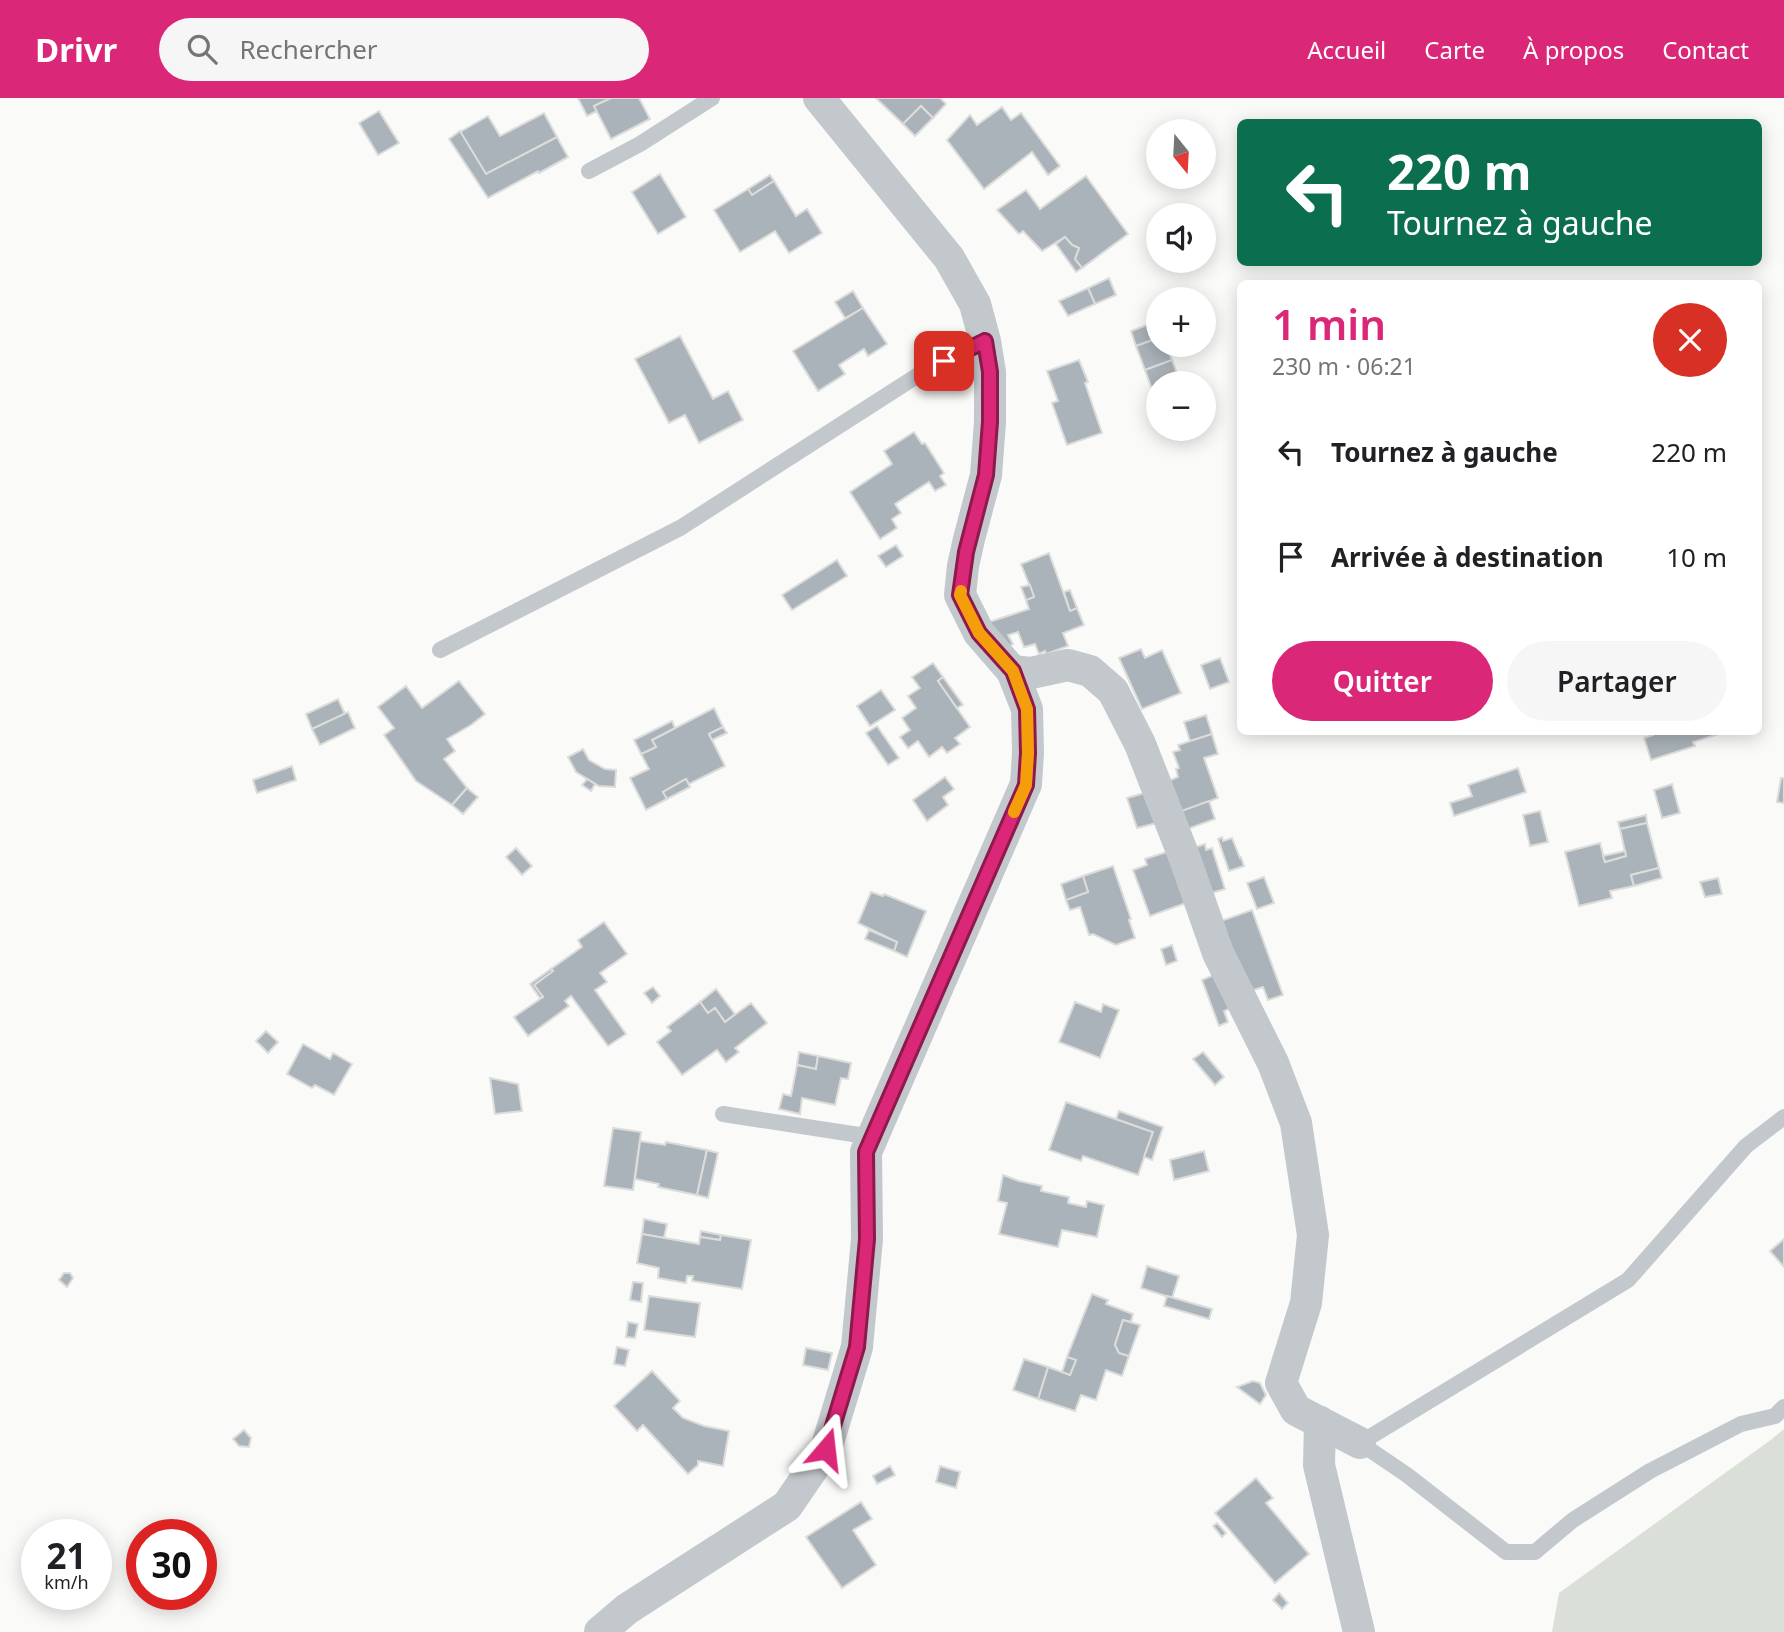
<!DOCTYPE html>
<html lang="fr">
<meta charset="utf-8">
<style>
:root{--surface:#fff;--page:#f6f6f6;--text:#202124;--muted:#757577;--accent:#db2777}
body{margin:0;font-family:"Noto Sans",sans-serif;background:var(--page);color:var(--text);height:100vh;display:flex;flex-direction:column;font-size:26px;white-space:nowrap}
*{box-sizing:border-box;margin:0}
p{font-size:23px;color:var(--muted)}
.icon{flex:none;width:38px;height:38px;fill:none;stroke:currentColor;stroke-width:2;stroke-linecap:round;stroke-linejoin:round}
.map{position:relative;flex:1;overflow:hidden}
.details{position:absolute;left:1237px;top:182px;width:525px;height:455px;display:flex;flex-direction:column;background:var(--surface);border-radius:10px;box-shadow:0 4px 18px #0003}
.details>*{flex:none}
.guide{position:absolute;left:1237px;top:21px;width:525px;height:147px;border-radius:10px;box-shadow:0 4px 18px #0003;background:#0b6e4f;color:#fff;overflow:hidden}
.needle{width:46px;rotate:162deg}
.buttons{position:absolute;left:1146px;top:21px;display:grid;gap:14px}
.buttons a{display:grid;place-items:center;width:70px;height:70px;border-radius:50%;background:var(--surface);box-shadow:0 4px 18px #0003;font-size:35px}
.speed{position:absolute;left:21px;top:1421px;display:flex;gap:14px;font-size:35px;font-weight:700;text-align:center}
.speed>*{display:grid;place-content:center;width:91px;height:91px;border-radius:50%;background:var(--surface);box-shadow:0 4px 18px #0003;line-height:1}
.speed small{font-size:18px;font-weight:400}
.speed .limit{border:10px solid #d22;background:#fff;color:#111}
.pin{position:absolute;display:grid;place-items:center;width:60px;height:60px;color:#fff;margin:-30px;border-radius:14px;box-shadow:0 4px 10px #0006}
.me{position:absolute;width:77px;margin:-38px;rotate:17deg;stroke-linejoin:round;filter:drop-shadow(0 0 5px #0008)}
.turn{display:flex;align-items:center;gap:24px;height:147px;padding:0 35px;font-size:32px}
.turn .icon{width:91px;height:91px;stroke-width:2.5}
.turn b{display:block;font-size:49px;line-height:60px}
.round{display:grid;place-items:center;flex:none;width:74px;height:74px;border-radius:37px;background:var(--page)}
.head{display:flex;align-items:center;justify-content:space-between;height:119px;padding:0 35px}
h1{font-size:42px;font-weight:600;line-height:52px;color:var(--accent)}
.cta{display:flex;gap:14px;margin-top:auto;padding:14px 35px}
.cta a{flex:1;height:80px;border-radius:42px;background:var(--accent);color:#fff;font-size:28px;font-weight:600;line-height:80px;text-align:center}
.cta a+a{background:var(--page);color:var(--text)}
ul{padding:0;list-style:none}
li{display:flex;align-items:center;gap:21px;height:105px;padding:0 35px}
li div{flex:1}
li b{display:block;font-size:26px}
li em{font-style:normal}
header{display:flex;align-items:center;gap:42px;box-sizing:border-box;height:98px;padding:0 35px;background:var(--accent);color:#fff}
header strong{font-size:33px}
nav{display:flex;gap:38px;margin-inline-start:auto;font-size:24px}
.search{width:490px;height:63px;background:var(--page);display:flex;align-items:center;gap:18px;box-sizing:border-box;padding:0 24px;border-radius:38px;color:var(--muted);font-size:26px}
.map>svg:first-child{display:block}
.green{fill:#dadfd7}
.building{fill:#aab3b9;stroke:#dcdcda;stroke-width:2}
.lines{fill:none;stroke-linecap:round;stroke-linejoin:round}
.lane{stroke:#c3c8cc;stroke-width:16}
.street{stroke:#c3c8cc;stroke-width:32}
.route-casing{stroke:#8e194d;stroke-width:18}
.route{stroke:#db2777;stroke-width:12}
.slow{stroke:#f59e0b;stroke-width:12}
</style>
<header>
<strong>Drivr</strong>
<div class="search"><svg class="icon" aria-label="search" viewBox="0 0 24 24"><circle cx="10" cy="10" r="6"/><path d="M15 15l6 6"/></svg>Rechercher</div>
<nav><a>Accueil</a><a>Carte</a><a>À propos</a><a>Contact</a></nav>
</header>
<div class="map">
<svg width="1784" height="1534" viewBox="0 0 1784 1534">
<rect width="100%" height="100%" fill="#fafaf8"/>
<polygon class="green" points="1784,1331 1784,1534 1552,1534 1559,1495 1772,1341"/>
<g class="building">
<polygon points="578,0 611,0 594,8 597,13 587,18"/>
<polygon points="611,0 639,0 650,21 611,41 594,8"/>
<polygon points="876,0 940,0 946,6 933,20 921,8 903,26"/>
<polygon points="921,8 933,20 915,38 903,26"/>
<polygon points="1002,9 1011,22 1021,15 1060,68 1048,77 1032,54 984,91 947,42 970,17 977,27"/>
<polygon points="379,13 399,45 378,57 359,25"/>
<polygon points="544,15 557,39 486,76 460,34 488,18 500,38"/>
<polygon points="460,33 486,76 557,39 568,59 539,75 538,73 488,100 449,41"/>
<polygon points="660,76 686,119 658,136 632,94"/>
<polygon points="770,77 774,83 752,97 748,91"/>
<polygon points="1086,78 1128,136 1082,170 1075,161 1079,150 1072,147 1065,139 1042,153 1023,133 1019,136 997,112 1026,92 1040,111"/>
<polygon points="774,83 796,118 807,111 822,135 789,155 775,133 740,154 714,112 748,91 752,97"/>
<polygon points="1065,139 1072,147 1079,150 1075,161 1082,170 1076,174 1056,146"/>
<polygon points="1109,180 1116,197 1095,206 1088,190"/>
<polygon points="1088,190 1095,206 1068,218 1059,203"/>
<polygon points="853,193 863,210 845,220 835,204"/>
<polygon points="863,210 887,246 868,258 864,251 839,267 845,276 818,293 793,253"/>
<polygon points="1158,223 1158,240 1136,248 1131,233"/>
<polygon points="680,238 713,301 728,293 743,322 699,345 685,317 669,325 635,261"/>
<polygon points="1158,240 1158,247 1166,247 1172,262 1145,272 1136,248"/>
<polygon points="1079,262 1088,284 1085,285 1102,335 1067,347 1052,305 1058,303 1047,273"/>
<polygon points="1172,262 1179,281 1168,285 1158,285 1158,289 1152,291 1145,272"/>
<polygon points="914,334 922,346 925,345 944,375 940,378 946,387 935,393 929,384 895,406 901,415 892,421 897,430 880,441 850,394 892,366 884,353"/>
<polygon points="896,447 903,458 886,469 878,458"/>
<polygon points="1049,455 1070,513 1077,510 1084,527 1063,535 1068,548 1046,556 1045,553 1039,556 1035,546 1024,549 1018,534 1008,537 1013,546 1008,549 986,525 1029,511 1026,502 1034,499 1021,466"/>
<polygon points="837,462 847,478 792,512 782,497"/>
<polygon points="1030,487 1034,499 1026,502 1021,489"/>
<polygon points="1070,492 1077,510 1070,513 1064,494"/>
<polygon points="1141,551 1145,560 1162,552 1181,595 1142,611 1119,560"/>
<polygon points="1220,560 1229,584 1210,591 1201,567"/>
<polygon points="933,565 943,579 938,583 970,629 955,640 960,646 947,655 942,649 929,659 918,643 908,650 900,639 910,632 902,620 916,610 908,598 920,590 912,579"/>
<polygon points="943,579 963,607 957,610 938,583"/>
<polygon points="459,583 485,616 471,627 447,641 455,653 444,661 467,690 452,707 416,683 384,637 394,630 378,609 406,588 422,610"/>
<polygon points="881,592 895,612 870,628 857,608"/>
<polygon points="338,601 345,616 312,631 306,616"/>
<polygon points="714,610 723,629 709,636 725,668 689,686 686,681 663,694 667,701 646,712 630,680 649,671 641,656 656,649 652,642"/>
<polygon points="348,614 355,630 320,647 312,631"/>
<polygon points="1206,617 1212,636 1190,643 1184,624"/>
<polygon points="672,623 675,630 652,642 656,649 641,656 634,642"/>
<polygon points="877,628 899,660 888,667 866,635"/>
<polygon points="723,629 727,635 712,642 709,636"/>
<polygon points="1652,634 1725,634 1693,644 1695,648 1651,662 1644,640 1653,637"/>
<polygon points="1212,636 1218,656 1204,660 1218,700 1178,715 1168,683 1178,679 1176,671 1179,670 1173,654 1180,652 1178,647"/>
<polygon points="583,651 589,662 605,671 616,672 615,689 599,688 576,674 568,659"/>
<polygon points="292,668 296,682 257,695 253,682"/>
<polygon points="1518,670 1526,694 1454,718 1450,705 1472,698 1468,687"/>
<polygon points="945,679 954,691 943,699 948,707 927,723 913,702"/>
<polygon points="1781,680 1784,680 1784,705 1777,704"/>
<polygon points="587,681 595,686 591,693 582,687"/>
<polygon points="686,681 690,689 667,701 663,694"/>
<polygon points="1672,686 1680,715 1662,720 1654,692"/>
<polygon points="467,690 478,699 463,716 452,707"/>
<polygon points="1148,694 1157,725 1137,730 1127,700"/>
<polygon points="1209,703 1215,721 1182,733 1176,715"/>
<polygon points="1540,713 1548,744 1530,748 1523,717"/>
<polygon points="1646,717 1647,725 1620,731 1618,724"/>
<polygon points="1647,725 1659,770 1631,777 1634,788 1610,793 1612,800 1579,808 1565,754 1600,745 1605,764 1626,758 1620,731"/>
<polygon points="1222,739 1223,743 1232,740 1240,760 1241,759 1244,768 1229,773 1218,741"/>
<polygon points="1205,746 1206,752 1212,750 1225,791 1208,796 1193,750"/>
<polygon points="516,750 532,768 522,777 506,759"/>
<polygon points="1173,752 1186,805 1150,818 1133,772 1147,767 1145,761"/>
<polygon points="1625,753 1626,758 1605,764 1603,758"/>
<polygon points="1113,768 1131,821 1129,822 1135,840 1116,847 1093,836 1089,837 1080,809 1070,812 1066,802 1088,794 1083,778"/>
<polygon points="1659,770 1662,780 1634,788 1631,777"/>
<polygon points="1083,778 1088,794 1066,802 1061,786"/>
<polygon points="1264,779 1274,805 1257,811 1247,785"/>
<polygon points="1718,780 1722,796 1705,799 1700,784"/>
<polygon points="871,794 883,798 884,796 926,813 907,859 894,853 897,844 858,825"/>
<polygon points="1252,812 1283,897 1268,902 1263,889 1244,895 1218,824"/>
<polygon points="604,824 627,856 600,875 607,884 595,892 626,936 608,948 571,898 565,903 569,908 528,938 514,919 543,899 534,887 553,873 551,871 582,849 578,842"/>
<polygon points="869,832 897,844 894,853 865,841"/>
<polygon points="1172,847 1177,863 1166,867 1161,851"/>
<polygon points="551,871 553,873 534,887 543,899 540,900 530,886"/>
<polygon points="1216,876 1229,911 1224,913 1228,924 1219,928 1202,882"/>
<polygon points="653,889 660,898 652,905 644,895"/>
<polygon points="716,891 735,916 725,924 715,910 708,915 700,904"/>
<polygon points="700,904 708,915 715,910 725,924 751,905 767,925 735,950 739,954 726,964 717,952 682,977 657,944 671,933 667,929"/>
<polygon points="1075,904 1101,914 1103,906 1119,912 1100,960 1059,944"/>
<polygon points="266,933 278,944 268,955 256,943"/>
<polygon points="303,946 330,961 333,955 352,966 334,997 315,987 312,990 287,976"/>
<polygon points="799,954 818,958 816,971 797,967"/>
<polygon points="1203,954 1224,979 1215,987 1193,961"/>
<polygon points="818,958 851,965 848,981 841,980 835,1007 802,1000 800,1016 779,1011 783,996 791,998 797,967 816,971"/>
<polygon points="490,980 518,986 522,1013 495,1016"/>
<polygon points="1066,1004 1153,1034 1138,1077 1083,1058 1081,1063 1049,1052"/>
<polygon points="1119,1013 1163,1029 1152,1062 1144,1059 1153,1034 1116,1021"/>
<polygon points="613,1030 641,1034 633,1092 604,1088"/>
<polygon points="640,1043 665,1047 666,1044 707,1052 697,1097 658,1089 659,1086 635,1081"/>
<polygon points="707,1052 718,1055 708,1100 697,1097"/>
<polygon points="1204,1053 1209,1073 1174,1082 1170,1062"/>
<polygon points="1003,1077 1019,1083 1042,1088 1041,1093 1069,1099 1068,1105 1086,1109 1087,1103 1104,1107 1097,1139 1062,1132 1058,1149 999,1136 1007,1105 998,1103"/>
<polygon points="644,1121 667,1126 664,1140 642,1136"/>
<polygon points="701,1133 721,1137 720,1142 700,1139"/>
<polygon points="642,1136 699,1146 700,1139 720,1142 721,1137 751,1142 742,1191 692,1183 693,1178 687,1178 686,1185 658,1180 659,1170 637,1165"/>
<polygon points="1784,1141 1784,1169 1770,1153"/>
<polygon points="1147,1168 1179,1178 1172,1200 1141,1190"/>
<polygon points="64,1175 70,1175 73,1180 67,1189 59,1182"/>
<polygon points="633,1184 643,1185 641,1204 630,1202"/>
<polygon points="1092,1196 1108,1202 1106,1206 1133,1216 1131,1224 1123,1222 1115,1247 1119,1255 1129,1258 1122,1278 1106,1272 1096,1302 1081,1297 1075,1313 1038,1301 1048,1269 1070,1277 1076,1262 1067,1259"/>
<polygon points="649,1198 700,1205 695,1239 644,1232"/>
<polygon points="1167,1198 1212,1211 1209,1221 1164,1208"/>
<polygon points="1123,1222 1140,1227 1129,1258 1119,1255 1115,1247"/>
<polygon points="628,1224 638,1226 635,1240 626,1239"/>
<polygon points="617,1249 629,1252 625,1268 614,1266"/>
<polygon points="806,1250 832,1255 828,1272 803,1267"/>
<polygon points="1067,1259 1076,1262 1070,1277 1062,1274"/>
<polygon points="1024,1261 1048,1269 1038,1301 1013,1292"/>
<polygon points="652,1273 680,1303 673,1310 683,1320 704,1328 729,1333 723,1368 698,1363 698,1367 688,1376 643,1327 637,1333 614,1308"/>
<polygon points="1253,1283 1260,1285 1266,1297 1260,1306 1237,1289"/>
<polygon points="244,1332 251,1340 249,1349 239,1348 233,1341"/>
<polygon points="890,1368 895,1377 877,1386 873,1378"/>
<polygon points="940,1368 960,1374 956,1390 936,1384"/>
<polygon points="1256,1380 1273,1400 1266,1405 1309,1456 1275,1485 1215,1415"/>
<polygon points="861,1404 872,1421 853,1432 876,1467 842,1490 806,1439"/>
<polygon points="1217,1425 1226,1435 1222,1439 1213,1428"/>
<polygon points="1279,1495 1288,1505 1282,1511 1273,1502"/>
</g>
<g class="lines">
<g class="lane">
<polyline points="589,73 640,46 712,0"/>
<polyline points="440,552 680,430 923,274 985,243"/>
<polyline points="723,1016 872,1039"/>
<polyline points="1784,1019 1746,1048 1628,1182 1360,1345 1407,1377 1506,1454 1535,1454 1573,1422 1650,1373 1741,1326 1775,1318 1784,1309"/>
</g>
<g class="street">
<polyline points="1012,573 1031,575 1068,567 1090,573 1113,593 1140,646 1185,761 1218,855 1273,965 1296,1025 1313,1137 1306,1205 1281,1285 1296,1312 1360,1345"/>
<polyline points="1320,1324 1319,1367 1359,1534"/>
<polyline points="600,1534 627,1511 787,1408 826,1351 857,1249 867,1141 866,1054 1026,686 1028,655 1027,611 1012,573 979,535 960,497 963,468 969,441 986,377 990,324 990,274 985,243 975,206 949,160 819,0"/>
</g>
</g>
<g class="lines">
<defs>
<polyline id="route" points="826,1351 857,1249 867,1141 866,1054 1026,687 1028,655 1027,611 1013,573 979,535 960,497 966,454 986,377 990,324 990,274 985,243 944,263"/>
</defs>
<use href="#route" class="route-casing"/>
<use href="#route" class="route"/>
<polyline class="slow" points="961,493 960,497 979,535 1013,573 1027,611 1028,655 1026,687 1014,714"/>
</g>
</svg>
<div class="buttons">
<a><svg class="needle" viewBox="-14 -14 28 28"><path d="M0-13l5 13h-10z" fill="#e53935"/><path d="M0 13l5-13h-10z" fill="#757577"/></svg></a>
<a><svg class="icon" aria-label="sound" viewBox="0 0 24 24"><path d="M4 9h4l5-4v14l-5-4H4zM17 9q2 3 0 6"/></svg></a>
<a>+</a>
<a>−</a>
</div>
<div class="speed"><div>21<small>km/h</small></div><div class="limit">30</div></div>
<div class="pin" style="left:944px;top:263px;background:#d93025"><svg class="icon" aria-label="arrive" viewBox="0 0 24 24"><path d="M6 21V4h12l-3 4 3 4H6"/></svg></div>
<svg class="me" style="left:826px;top:1351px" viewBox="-20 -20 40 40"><path d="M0-17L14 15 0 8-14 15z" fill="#db2777" stroke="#fff" stroke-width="4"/></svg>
<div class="guide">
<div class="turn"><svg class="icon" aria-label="left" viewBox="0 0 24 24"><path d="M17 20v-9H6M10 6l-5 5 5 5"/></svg><div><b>220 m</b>Tournez à gauche</div></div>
</div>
<section class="details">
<div class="head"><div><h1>1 min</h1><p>230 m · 06:21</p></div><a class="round" style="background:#d93025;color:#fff"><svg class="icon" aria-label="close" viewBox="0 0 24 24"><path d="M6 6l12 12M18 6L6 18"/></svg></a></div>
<ul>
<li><svg class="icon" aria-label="left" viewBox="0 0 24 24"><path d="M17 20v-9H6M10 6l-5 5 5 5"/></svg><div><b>Tournez à gauche</b></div><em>220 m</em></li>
<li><svg class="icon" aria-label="arrive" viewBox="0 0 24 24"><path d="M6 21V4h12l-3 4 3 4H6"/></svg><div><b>Arrivée à destination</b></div><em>10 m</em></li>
</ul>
<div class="cta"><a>Quitter</a><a>Partager</a></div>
</section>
</div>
